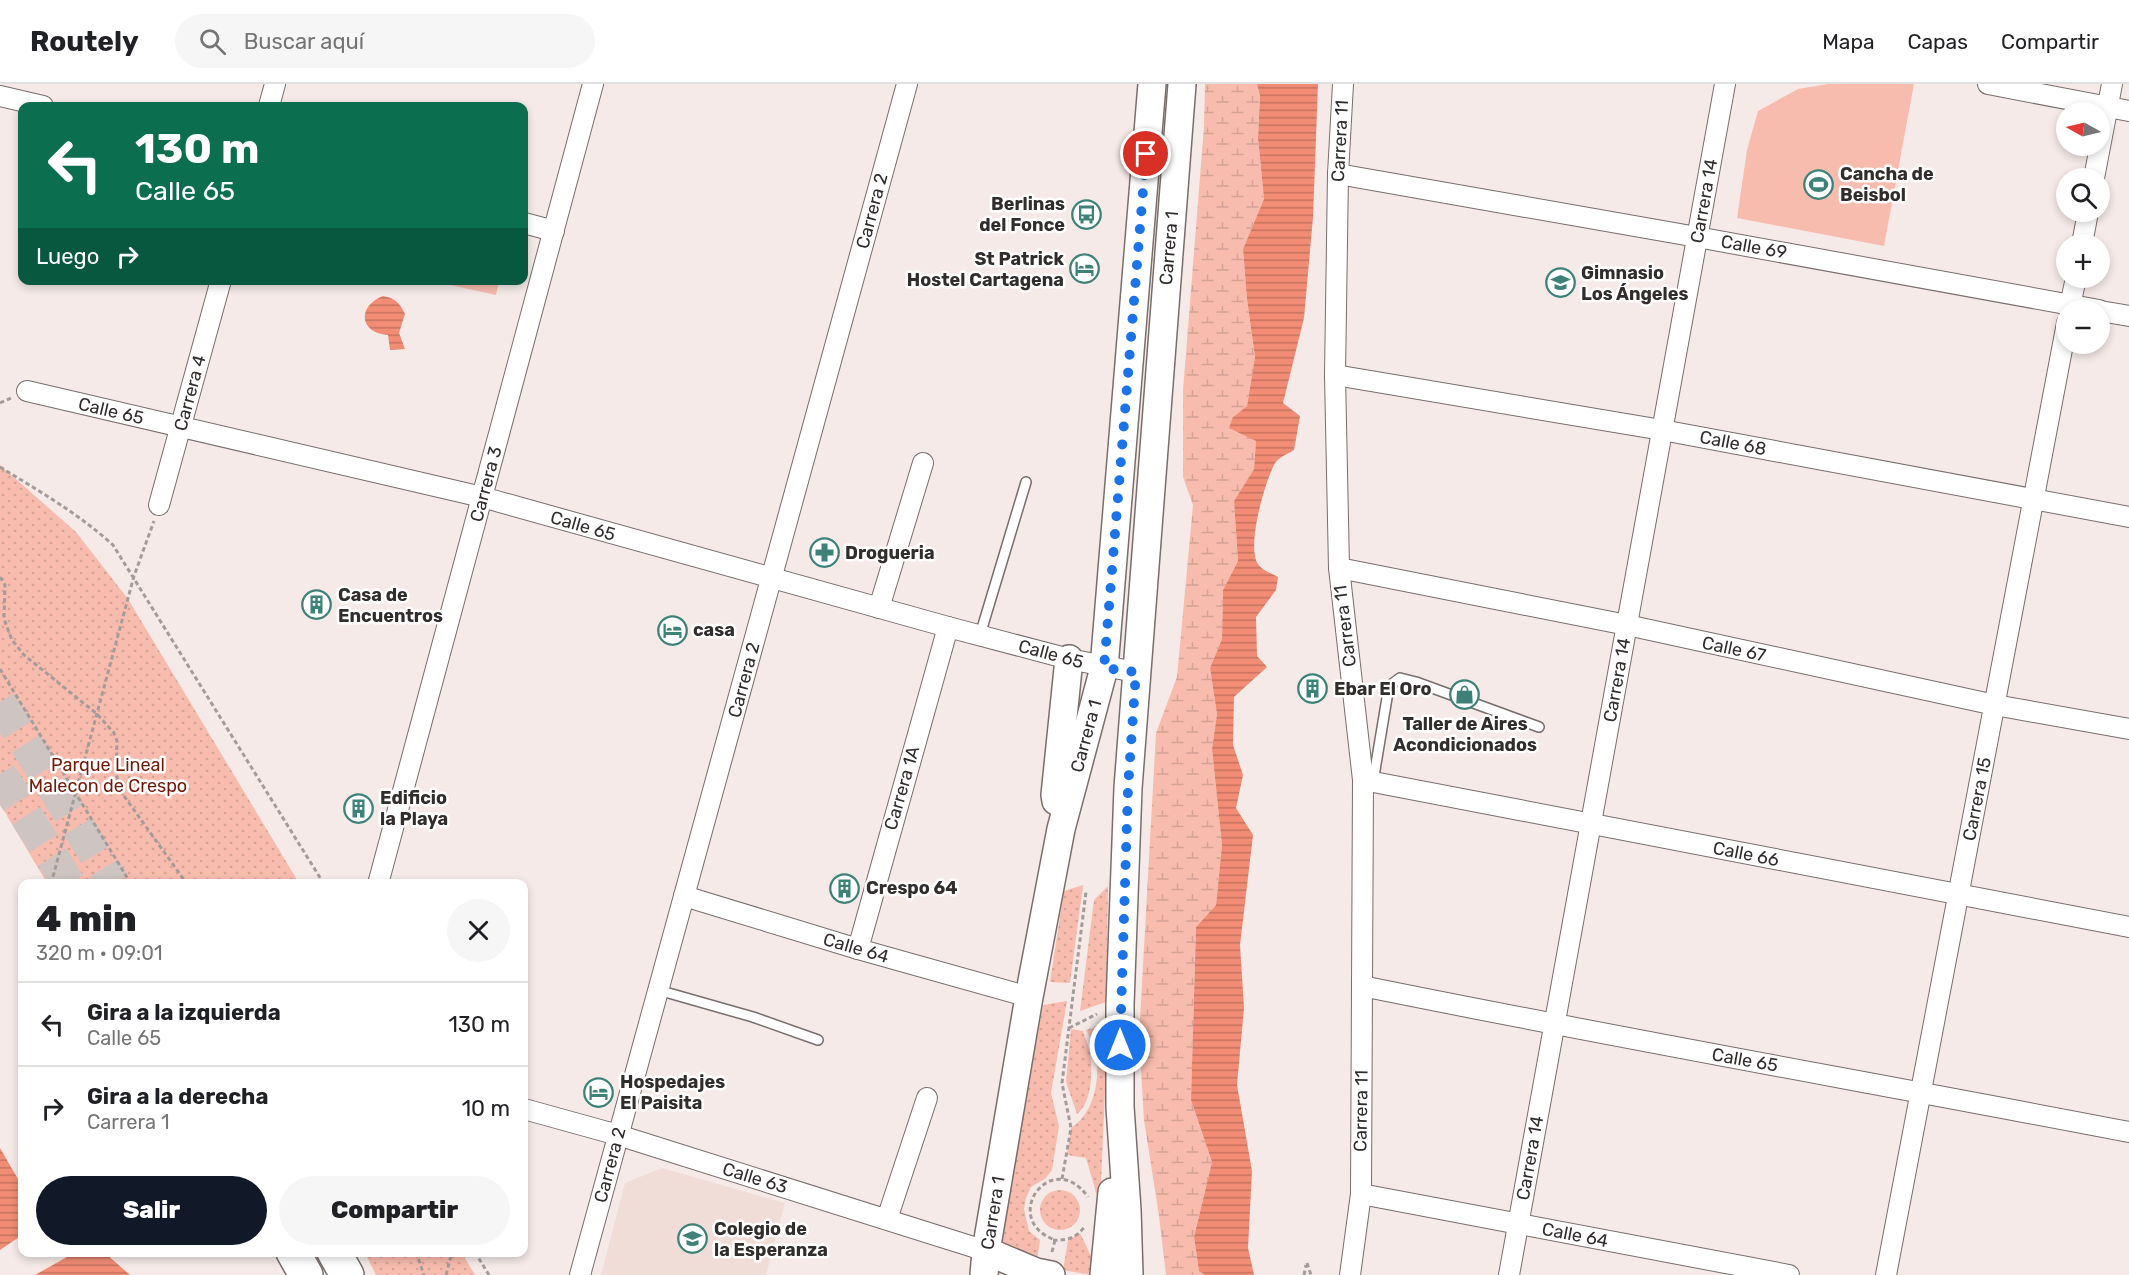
<!DOCTYPE html>
<html lang="es">
<meta charset="utf-8">
<style>
:root{--surface:#fff;--page:#f6f6f6;--text:#202124;--muted:#757577;--line:#e0e0e0;--accent:#111827}
body{margin:0;font-family:Rubik,sans-serif;background:var(--page);color:var(--text);height:100vh;display:flex;flex-direction:column;font-size:22px;white-space:nowrap}
*{box-sizing:border-box;margin:0}
p{font-size:20px;color:var(--muted)}
.icon{flex:none;width:33px;height:33px;fill:none;stroke:currentColor;stroke-width:2;stroke-linecap:round;stroke-linejoin:round}
.map{position:relative;flex:1;overflow:hidden}
.side{position:absolute;left:18px;top:795px;width:510px;height:378px;display:flex;flex-direction:column;background:var(--surface);border-radius:12px;box-shadow:0 3px 9px #0003}
.side>*{flex:none}
.hud{position:absolute;left:18px;top:18px;width:510px;height:183px;border-radius:12px;box-shadow:0 3px 9px #0003;background:#0b6e4f;color:#fff;overflow:hidden}
.needle{width:39px;rotate:278deg}
.buttons{position:absolute;left:2056px;top:18px;display:grid;gap:12px}
.buttons a{display:grid;place-items:center;width:54px;height:54px;border-radius:50%;background:var(--surface);box-shadow:0 3px 9px #0003;font-size:30px}
.pin{position:absolute;display:grid;place-items:center;width:51px;height:51px;color:#fff;margin:-26px;border:3px solid #fff;border-radius:50%;box-shadow:0 2px 6px #0007}
.me{position:absolute;width:66px;margin:-33px;rotate:0deg;stroke-linejoin:round;filter:drop-shadow(0 0 4px #0008)}
.turn{display:flex;align-items:center;gap:21px;height:126px;padding:0 18px;font-size:27px}
.turn .icon{width:78px;height:78px;stroke-width:2.5}
.turn b{display:block;font-size:42px;line-height:51px}
.then{display:flex;align-items:center;height:57px;padding:0 18px;background:#0003;gap:12px;font-size:22px}
.round{display:grid;place-items:center;flex:none;width:63px;height:63px;border-radius:32px;background:var(--page)}
.headline{display:flex;align-items:center;justify-content:space-between;height:102px;padding:0 18px}
h1{font-size:36px;font-weight:800;line-height:45px}
.cta{display:flex;gap:12px;margin-top:auto;padding:12px 18px}
.cta a{flex:1;height:69px;border-radius:36px;background:var(--accent);color:#fff;font-size:24px;font-weight:800;line-height:69px;text-align:center}
.cta a+a{background:var(--page);color:var(--text)}
ul{padding:0;list-style:none}
li{display:flex;align-items:center;gap:18px;height:84px;padding:0 18px;border-top:2px solid var(--line)}
li div{flex:1}
li b{display:block;font-size:22px}
li em{font-style:normal}
header{display:flex;align-items:center;gap:36px;box-sizing:border-box;height:84px;padding:0 30px;background:var(--surface);border-bottom:2px solid var(--line)}
header strong{font-size:28px}
nav{display:flex;gap:33px;margin-inline-start:auto;font-size:21px}
.search{width:420px;height:54px;background:var(--page);display:flex;align-items:center;gap:15px;box-sizing:border-box;padding:0 21px;border-radius:33px;color:var(--muted);font-size:22px}
.map>svg:first-child{display:block}
.built{fill:#f0ddd8}
.green{fill:url(#green-dots)}
.wetland{fill:url(#wetland-marsh)}
.pitch{fill:#f8bcae}
.water{fill:url(#water-rules)}
.lines{fill:none;stroke-linecap:round;stroke-linejoin:round}
.highway-tunnel{stroke:#cec4c2;stroke-width:33;stroke-dasharray:33 16;stroke-linecap:butt}
.lane-casing{stroke:#786e6c;stroke-width:12}
.street-casing{stroke:#786e6c;stroke-width:22}
.secondary-casing{stroke:#786e6c;stroke-width:30}
.highway-casing{stroke:#786e6c;stroke-width:36}
.path{stroke:#a49c9a;stroke-width:3;stroke-dasharray:4.5 3;stroke-linecap:butt}
.lane{stroke:#fff;stroke-width:9}
.street{stroke:#fff;stroke-width:20}
.secondary{stroke:#fff;stroke-width:27}
.highway{stroke:#fff;stroke-width:33}
.route{stroke:#1a73e8;stroke-width:10;stroke-dasharray:0 18}
.labels{text-anchor:middle;stroke-width:5;stroke-linejoin:round;paint-order:stroke}
.street-label{font-size:18px;fill:#312d2c;stroke:#fff}
.poi-label{font-size:18px;font-weight:bold;fill:#312d2c;stroke:#fff;text-anchor:start}
.park-label{font-size:18px;fill:#741906;stroke:#fff}
</style>
<header>
<strong>Routely</strong>
<div class="search"><svg class="icon" aria-label="search" viewBox="0 0 24 24"><circle cx="10" cy="10" r="6"/><path d="M15 15l6 6"/></svg>Buscar aquí</div>
<nav><a>Mapa</a><a>Capas</a><a>Compartir</a></nav>
</header>
<div class="map">
<svg width="2129" height="1191" viewBox="0 0 2129 1191">
<defs>
<pattern id="green-dots" width="8" height="8" patternUnits="userSpaceOnUse" patternTransform="scale(1.5)"><rect width="8" height="8" fill="#f8bcae"/><path d="M2 2h.1M6 6h.1" fill="none" stroke="#d5a296" stroke-width="1.8" stroke-linecap="round"/></pattern>
<pattern id="wetland-marsh" width="20" height="14" patternUnits="userSpaceOnUse" patternTransform="scale(1.5)"><rect width="20" height="14" fill="#f8bcae"/><path d="M1 5h8M5 5V1M11 12h8M15 12V8" fill="none" stroke="#d5a296"/></pattern>
<pattern id="water-rules" width="6" height="5" patternUnits="userSpaceOnUse" patternTransform="scale(1.5)"><rect width="6" height="5" fill="#f28c75"/><path d="M0 2.5h6" fill="none" stroke="#c57360"/></pattern>
</defs>
<rect width="100%" height="100%" fill="#f5eae7"/>
<polygon class="built" points="662,1084 785,1119 766,1191 601,1191 625,1099"/>
<g class="green">
<polygon points="0,381 76,448 128,515 299,799 47,799 0,720"/>
<polygon points="1083,801 1070,899 1050,898 1064,807"/>
<polygon points="1108,802 1106,918 1080,927 1094,816"/>
<polygon points="1067,917 1051,1009 1059,1042 1052,1086 1046,1094 1031,1103 1026,1114 1024,1125 1029,1147 1040,1156 1037,1177 999,1168 1043,921"/>
<path d="M1108 938 1100 1122 1086 1074 1067 1071 1071 1044C1101 1024 1104 974 1086 946Z"/>
<path d="M1071 945 1083 947C1085 954 1089 962 1090 970 1093 986 1092 1019 1077 1030L1066 998Z"/>
<circle cx="1060" cy="1126" r="20"/>
<polygon points="1080,1149 1091,1172 1091,1191 1063,1186 1068,1156"/>
<polygon points="365,1169 462,1169 475,1191 376,1191"/>
</g>
<polygon class="wetland" points="1205,0 1257,0 1260,12 1258,54 1264,115 1243,165 1247,215 1255,273 1247,322 1233,333 1256,357 1254,385 1234,417 1238,477 1223,506 1222,555 1210,584 1217,630 1212,665 1222,761 1216,821 1196,843 1191,1016 1212,1078 1194,1153 1199,1187 1205,1191 1166,1191 1159,1132 1144,1036 1139,953 1156,649 1177,593 1193,421 1183,393 1183,307 1204,42"/>
<g class="pitch">
<polygon points="1828,0 1914,0 1884,162 1737,134 1747,66 1758,27 1798,5"/>
<polygon points="432,197 499,197 496,211"/>
</g>
<g class="water">
<path d="M1257 0H1318L1313 133 1304 234 1283 319 1300 332 1294 366C1288 370 1279 373 1275 379 1265 397 1246 463 1258 480 1262 486 1272 490 1278 493L1276 506 1256 533 1257 572 1267 583 1234 613 1233 661 1243 691 1236 724 1253 751 1240 861 1244 924 1237 1001 1252 1087 1248 1164 1254 1191H1205L1199 1187 1194 1153 1212 1078 1191 1016 1196 843 1216 821 1222 761 1212 665 1217 630 1210 584 1222 555 1223 506 1238 477 1234 417 1254 385 1256 357 1229 344 1233 333 1247 322 1255 273 1247 215 1243 165 1264 115 1258 54 1260 12Z"/>
<path d="M383 212C395 214 400 219 405 230L399 249 405 265 390 266 388 251C359 249 357 222 383 212Z"/>
<polygon points="0,1064 22,1102 22,1151 0,1166"/>
<polygon points="74,1169 105,1169 130,1191 35,1191"/>
</g>
<g class="lines">
<g class="highway-tunnel">
<polyline points="0,618 114,800"/>
<polyline points="0,690 69,800"/>
</g>
<defs>
<g id="lane">
<polyline points="980,551 1026,398"/>
<polyline points="1373,698 1389,602 1400,594 1416,598 1539,643"/>
<polyline points="658,906 753,933 818,956"/>
</g>
<g id="street">
<polyline points="1343,0 1338,90 1335,291 1339,484 1363,696 1361,1110 1350,1191"/>
<polyline points="1988,0 2129,27"/>
<polyline points="0,12 43,22"/>
<polyline points="269,22 275,0"/>
<polyline points="1338,90 1697,153 2099,226"/>
<polyline points="2094,94 2112,0"/>
<polyline points="524,139 554,147"/>
<polyline points="2082,160 2088,128"/>
<polyline points="2069,226 2076,194"/>
<polyline points="2100,227 2129,232"/>
<polyline points="1335,291 1662,346 2129,433"/>
<polyline points="27,307 482,413 948,543 1069,575 1135,588"/>
<polyline points="159,421 221,196"/>
<polyline points="1339,484 1627,541 1995,621 2129,645"/>
<polyline points="879,524 923,379"/>
<polyline points="1363,696 2129,843"/>
<polyline points="378,800 593,0"/>
<polyline points="684,812 858,865 1029,913"/>
<polyline points="858,865 948,543"/>
<path d="M1362 902C1617 954 1874 999 2129 1048"/>
<polyline points="524,1025 618,1051 986,1167"/>
<polyline points="1361,1110 1789,1191"/>
<polyline points="887,1135 927,1014"/>
<polyline points="580,1191 907,0"/>
<polyline points="1509,1191 1725,0"/>
<polyline points="1886,1191 2067,239"/>
</g>
<g id="secondary">
<polyline points="1056,717 1055,711 1069,575"/>
<polyline points="986,1167 1036,1188 1051,1191"/>
<polyline points="984,1191 986,1167 1029,913 1061,745 1104,584 1152,0"/>
<polyline points="1104,1191 1112,1108"/>
<polyline points="1129,1191 1127,1126 1120,1023 1120,920 1128,704 1182,0"/>
</g>
<g id="highway">
<polyline points="293,1168 306,1191"/>
<polyline points="334,1168 347,1191"/>
</g>
</defs>
<use href="#lane" class="lane-casing"/>
<use href="#street" class="street-casing"/>
<use href="#secondary" class="secondary-casing"/>
<use href="#highway" class="highway-casing"/>
<g class="path">
<polyline points="0,319 11,314"/>
<path d="M0 383C39 407 79 430 113 461L324 800"/>
<polyline points="0,493 5,501 4,535 12,556 24,571 97,630 114,649 117,657 116,687 119,705 187,800"/>
<polyline points="0,585 131,800"/>
<polyline points="51,800 134,492 154,437"/>
<polyline points="1069,944 1097,930"/>
<polyline points="1062,1095 1071,1044 1062,999 1086,808"/>
<path d="M1053 1156C1066 1157 1077 1154 1085 1142"/>
<polyline points="416,1168 424,1191"/>
<polyline points="475,1168 489,1191"/>
<path d="M1052 1168 1055 1156C998 1135 1052 1062 1088 1113"/>
<polyline points="1307,1179 1311,1191"/>
<polyline points="446,1191 452,1168"/>
<polyline points="1304,1191 1306,1181"/>
</g>
<use href="#lane" class="lane"/>
<use href="#street" class="street"/>
<use href="#secondary" class="secondary"/>
<use href="#highway" class="highway"/>
</g>
<g class="lines">
<polyline class="route" points="1120,961 1128,704 1136,588 1104,584 1146,70"/>
</g>
<defs>
<symbol id="stadium-ring" viewBox="-11 -11 22 22"><circle r="9.5" fill="#fff" stroke="#3d8279" stroke-width="1.5"/><path d="M0-5a6.5 5 0 1 0 0 10a6.5 5 0 1 0 0-10ZM-3.5-1.8h7v3.6h-7Z" fill="#3d8279"/></symbol>
<symbol id="bus-ring" viewBox="-11 -11 22 22"><circle r="9.5" fill="#fff" stroke="#3d8279" stroke-width="1.5"/><path d="M-5-6H5V4H4V6H2V4H-2V6H-4V4H-5ZM-3.5-4V0h7V-4ZM-3.5 1.2v1.5H-2V1.2ZM2 1.2v1.5H3.5V1.2Z" fill="#3d8279"/></symbol>
<symbol id="hotel-ring" viewBox="-11 -11 22 22"><circle r="9.5" fill="#fff" stroke="#3d8279" stroke-width="1.5"/><path d="M-6-4.5h1.5V1H6V5H4.5V3h-9V5H-6ZM-4 0a1.8 1.8 0 1 1 3.6 0ZM.5 0V-2.5h3Q6-2.5 6 0Z" fill="#3d8279"/></symbol>
<symbol id="school-ring" viewBox="-11 -11 22 22"><circle r="9.5" fill="#fff" stroke="#3d8279" stroke-width="1.5"/><path d="M0-5L7-2L0 1L-7-2ZM-4 1L0 2.5L4 1V4Q0 6-4 4Z" fill="#3d8279"/></symbol>
<symbol id="pharmacy-ring" viewBox="-11 -11 22 22"><circle r="9.5" fill="#fff" stroke="#3d8279" stroke-width="1.5"/><path d="M-2-6h4v4h4v4h-4v4h-4v-4h-4v-4h4Z" fill="#3d8279"/></symbol>
<symbol id="building-ring" viewBox="-11 -11 22 22"><circle r="9.5" fill="#fff" stroke="#3d8279" stroke-width="1.5"/><path d="M-4-6H4V6H1V3H-1V6H-4ZM-2.5-4.3h1.7v1.8h-1.7ZM.8-4.3h1.7v1.8H.8ZM-2.5-1h1.7V.8h-1.7ZM.8-1h1.7V.8H.8Z" fill="#3d8279"/></symbol>
<symbol id="shop-ring" viewBox="-11 -11 22 22"><circle r="9.5" fill="#fff" stroke="#3d8279" stroke-width="1.5"/><path d="M-5-2.5h2.3a2.7 3.5 0 0 1 5.4 0H5L5.5 6h-11ZM-1.5-2.5h3a1.5 2.3 0 0 0-3 0Z" fill="#3d8279"/></symbol>
<symbol id="university-ring" viewBox="-11 -11 22 22"><circle r="9.5" fill="#fff" stroke="#3d8279" stroke-width="1.5"/><path d="M0-5L7-2L0 1L-7-2ZM-4 1L0 2.5L4 1V4Q0 6-4 4Z" fill="#3d8279"/></symbol>
</defs>
<g fill-rule="evenodd">
<use href="#stadium-ring" x="1802" y="84" width="33" height="33"/>
<use href="#bus-ring" x="1070" y="114" width="33" height="33"/>
<use href="#hotel-ring" x="1068" y="168" width="33" height="33"/>
<use href="#school-ring" x="1544" y="182" width="33" height="33"/>
<use href="#pharmacy-ring" x="808" y="452" width="33" height="33"/>
<use href="#building-ring" x="300" y="504" width="33" height="33"/>
<use href="#hotel-ring" x="656" y="530" width="33" height="33"/>
<use href="#building-ring" x="1296" y="588" width="33" height="33"/>
<use href="#shop-ring" x="1448" y="594" width="33" height="33"/>
<use href="#building-ring" x="342" y="708" width="33" height="33"/>
<use href="#building-ring" x="828" y="788" width="33" height="33"/>
<use href="#hotel-ring" x="582" y="992" width="33" height="33"/>
<use href="#university-ring" x="676" y="1138" width="33" height="33"/>
</g>
<g class="labels">
<g class="street-label">
<text transform="translate(1340 57) rotate(-87)" y="6">Carrera 11</text>
<text transform="translate(1704 117) rotate(-80)" y="6">Carrera 14</text>
<text transform="translate(872 127) rotate(-75)" y="6">Carrera 2</text>
<text transform="translate(1754 163) rotate(10)" y="6">Calle 69</text>
<text transform="translate(1169 164) rotate(-85)" y="6">Carrera 1</text>
<text transform="translate(190 309) rotate(-75)" y="6">Carrera 4</text>
<text transform="translate(111 327) rotate(13)" y="6">Calle 65</text>
<text transform="translate(1733 359) rotate(11)" y="6">Calle 68</text>
<text transform="translate(486 400) rotate(-75)" y="6">Carrera 3</text>
<text transform="translate(583 442) rotate(16)" y="6">Calle 65</text>
<text transform="translate(1345 542) rotate(-97)" y="6">Carrera 11</text>
<text transform="translate(1734 565) rotate(12)" y="6">Calle 67</text>
<text transform="translate(1051 570) rotate(15)" y="6">Calle 65</text>
<text transform="translate(744 596) rotate(-75)" y="6">Carrera 2</text>
<text transform="translate(1617 596) rotate(-80)" y="6">Carrera 14</text>
<text transform="translate(1086 652) rotate(-75)" y="6">Carrera 1</text>
<text transform="translate(902 704) rotate(-74)" y="6">Carrera 1A</text>
<text transform="translate(1977 715) rotate(-79)" y="6">Carrera 15</text>
<text transform="translate(1746 770) rotate(11)" y="6">Calle 66</text>
<text transform="translate(856 864) rotate(16)" y="6">Calle 64</text>
<text transform="translate(1745 976) rotate(10)" y="6">Calle 65</text>
<text transform="translate(1361 1027) rotate(-89)" y="6">Carrera 11</text>
<text transform="translate(1530 1074) rotate(-80)" y="6">Carrera 14</text>
<text transform="translate(610 1081) rotate(-75)" y="6">Carrera 2</text>
<text transform="translate(755 1094) rotate(17)" y="6">Calle 63</text>
<text transform="translate(993 1129) rotate(-81)" y="6">Carrera 1</text>
<text transform="translate(1575 1151) rotate(11)" y="6">Calle 64</text>
</g>
<g class="poi-label">
<text x="1840" y="96">Cancha de<tspan x="1840" dy="21">Beisbol</tspan></text>
<text x="1065" y="126" text-anchor="end">Berlinas<tspan x="1065" dy="21">del Fonce</tspan></text>
<text x="1064" y="181" text-anchor="end">St Patrick<tspan x="1064" dy="21">Hostel Cartagena</tspan></text>
<text x="1581" y="195">Gimnasio<tspan x="1581" dy="21">Los Ángeles</tspan></text>
<text x="845" y="475">Drogueria</text>
<text x="338" y="517">Casa de<tspan x="338" dy="21">Encuentros</tspan></text>
<text x="693" y="552">casa</text>
<text x="1334" y="611">Ebar El Oro</text>
<text x="1465" y="646" text-anchor="middle">Taller de Aires<tspan x="1465" dy="21">Acondicionados</tspan></text>
<text x="380" y="720">Edificio<tspan x="380" dy="21">la Playa</tspan></text>
<text x="866" y="810">Crespo 64</text>
<text x="620" y="1004">Hospedajes<tspan x="620" dy="21">El Paisita</tspan></text>
<text x="714" y="1151">Colegio de<tspan x="714" dy="21">la Esperanza</tspan></text>
</g>
<g class="park-label">
<text x="108" y="687">Parque Lineal<tspan x="108" dy="21">Malecon de Crespo</tspan></text>
</g>
</g>
</svg>
<div class="buttons">
<a><svg class="needle" viewBox="-14 -14 28 28"><path d="M0-13l5 13h-10z" fill="#e53935"/><path d="M0 13l5-13h-10z" fill="#757577"/></svg></a>
<a><svg class="icon" aria-label="search" viewBox="0 0 24 24"><circle cx="10" cy="10" r="6"/><path d="M15 15l6 6"/></svg></a>
<a>+</a>
<a>−</a>
</div>
<div class="pin" style="left:1146px;top:70px;background:#d93025"><svg class="icon" aria-label="arrive" viewBox="0 0 24 24"><path d="M6 21V4h12l-3 4 3 4H6"/></svg></div>
<svg class="me" style="left:1120px;top:961px" viewBox="-20 -20 40 40"><circle r="17" fill="#1a73e8" stroke="#fff" stroke-width="3"/><path d="M0-11L8 9 0 5-8 9z" fill="#fff"/></svg>
<div class="hud">
<div class="turn"><svg class="icon" aria-label="left" viewBox="0 0 24 24"><path d="M17 20v-9H6M10 6l-5 5 5 5"/></svg><div><b>130 m</b>Calle 65</div></div>
<div class="then">Luego<svg class="icon" aria-label="right" viewBox="0 0 24 24"><path d="M7 20v-9h11M14 6l5 5-5 5"/></svg></div>
</div>
<section class="side">
<div class="headline"><div><h1>4 min</h1><p>320 m · 09:01</p></div><a class="round"><svg class="icon" aria-label="close" viewBox="0 0 24 24"><path d="M6 6l12 12M18 6L6 18"/></svg></a></div>
<ul>
<li><svg class="icon" aria-label="left" viewBox="0 0 24 24"><path d="M17 20v-9H6M10 6l-5 5 5 5"/></svg><div><b>Gira a la izquierda</b><p>Calle 65</p></div><em>130 m</em></li>
<li><svg class="icon" aria-label="right" viewBox="0 0 24 24"><path d="M7 20v-9h11M14 6l5 5-5 5"/></svg><div><b>Gira a la derecha</b><p>Carrera 1</p></div><em>10 m</em></li>
</ul>
<div class="cta"><a>Salir</a><a>Compartir</a></div>
</section>
</div>
